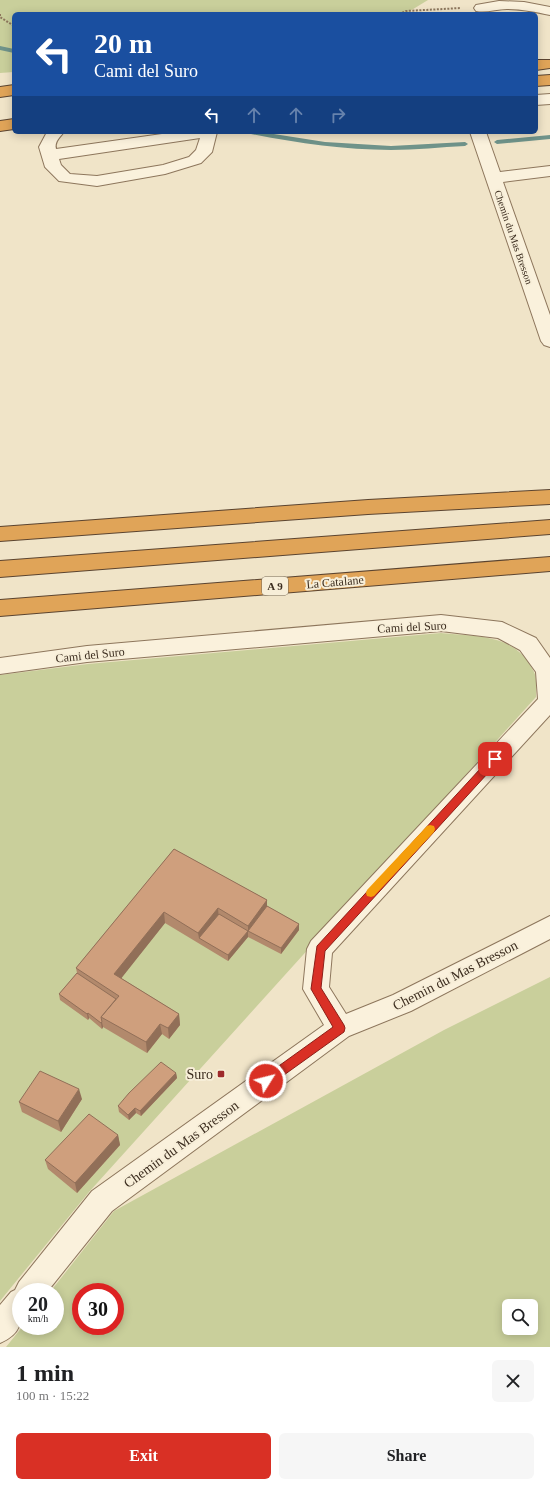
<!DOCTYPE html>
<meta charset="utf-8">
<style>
:root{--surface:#fff;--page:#f6f6f6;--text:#202124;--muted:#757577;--accent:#d93025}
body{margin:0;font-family:Georgia,serif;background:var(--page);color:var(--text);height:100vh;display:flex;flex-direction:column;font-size:15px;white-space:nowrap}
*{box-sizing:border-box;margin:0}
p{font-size:13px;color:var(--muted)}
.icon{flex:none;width:22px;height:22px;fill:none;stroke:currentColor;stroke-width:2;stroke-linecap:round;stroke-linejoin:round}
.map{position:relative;height:1347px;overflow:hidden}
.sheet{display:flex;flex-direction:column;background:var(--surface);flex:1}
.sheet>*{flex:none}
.hud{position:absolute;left:12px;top:12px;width:526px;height:122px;border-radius:6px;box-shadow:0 2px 10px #0003;background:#1a4fa0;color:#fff;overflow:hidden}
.fabs{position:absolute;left:502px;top:1299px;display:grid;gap:8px}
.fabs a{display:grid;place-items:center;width:36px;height:36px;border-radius:6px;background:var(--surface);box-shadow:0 2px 10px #0003;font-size:20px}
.speed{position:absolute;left:12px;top:1283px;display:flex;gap:8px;font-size:20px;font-weight:700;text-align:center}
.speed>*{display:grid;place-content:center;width:52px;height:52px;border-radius:50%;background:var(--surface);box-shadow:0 2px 10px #0003;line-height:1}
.speed small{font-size:10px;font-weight:400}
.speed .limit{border:6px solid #d22;background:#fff;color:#111}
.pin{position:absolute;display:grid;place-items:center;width:34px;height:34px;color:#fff;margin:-17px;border-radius:8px;box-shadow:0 2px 6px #0006}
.me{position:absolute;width:44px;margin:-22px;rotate:54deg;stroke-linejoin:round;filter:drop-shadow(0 0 3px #0008)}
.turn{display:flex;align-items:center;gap:14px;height:84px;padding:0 16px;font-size:18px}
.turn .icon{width:52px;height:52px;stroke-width:2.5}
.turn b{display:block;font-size:28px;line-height:34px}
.lanes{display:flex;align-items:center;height:38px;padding:0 16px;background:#0003;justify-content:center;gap:20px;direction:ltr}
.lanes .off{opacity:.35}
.round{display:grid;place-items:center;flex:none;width:42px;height:42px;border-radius:6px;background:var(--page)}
.head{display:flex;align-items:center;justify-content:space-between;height:68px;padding:0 16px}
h1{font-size:24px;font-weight:700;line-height:30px}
.action{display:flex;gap:8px;margin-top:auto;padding:8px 16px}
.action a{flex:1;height:46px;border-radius:6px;background:var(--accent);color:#fff;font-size:16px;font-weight:700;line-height:46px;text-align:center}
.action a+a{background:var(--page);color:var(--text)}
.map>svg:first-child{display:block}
.green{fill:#c9cf9b;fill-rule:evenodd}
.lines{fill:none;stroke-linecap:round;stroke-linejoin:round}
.stream{fill:#6f938a;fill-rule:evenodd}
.minor-casing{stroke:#8d765c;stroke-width:2}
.highway-casing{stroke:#5b4430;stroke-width:2}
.path{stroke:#8d765c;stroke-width:2;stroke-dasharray:2 1.5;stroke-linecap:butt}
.minor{fill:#faf1dc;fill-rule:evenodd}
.highway{fill:#e0a458;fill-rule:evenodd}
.wall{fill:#b2896c}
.shaded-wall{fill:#916f58}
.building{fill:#cf9f7d;stroke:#916f58}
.route{fill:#d93025;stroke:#8d1f18}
.slow{fill:#f59e0b}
.poi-dot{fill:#9e2a2b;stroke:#f7eed8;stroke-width:1.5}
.labels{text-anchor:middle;stroke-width:4;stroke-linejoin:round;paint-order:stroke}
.far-street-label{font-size:10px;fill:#3d2e20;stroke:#f7eed8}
.shield{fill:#f7eed8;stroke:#756857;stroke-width:1}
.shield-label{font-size:11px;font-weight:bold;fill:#3d2e20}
.street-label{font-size:12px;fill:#3d2e20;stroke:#f7eed8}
.near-street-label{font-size:14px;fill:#3d2e20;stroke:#f7eed8}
.near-poi-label{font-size:14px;fill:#3d2e20;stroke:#f7eed8;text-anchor:end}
</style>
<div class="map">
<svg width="550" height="1347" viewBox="0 0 550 1347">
<rect width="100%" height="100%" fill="#f0e4c8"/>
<g class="green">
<polygon points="0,0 428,0 405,14 14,14 14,72 0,73"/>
<path d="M441 633C477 637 516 633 534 672 537 678 536 689 536 697L89 1192 0 1301V675L88 664Z"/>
<path d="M550 977V1347H6L23 1326H55V1292H50L114 1211 444 1030ZM81 1292H115V1326H81ZM509 1306H531V1328H509Z"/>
</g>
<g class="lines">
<g class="stream">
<polygon points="0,46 14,49 14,53 0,50"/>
<path d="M248 132H261L325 142 391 146 465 142 468 144 465 146C441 147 416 150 391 150 344 150 297 143 251 134Z"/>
<polygon points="550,135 550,139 497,144 494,142 497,140"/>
</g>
<defs>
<g id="minor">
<path d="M499 1 524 2 550 7V15C536 12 521 9 507 9 497 9 486 13 476 11L474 8 476 5Z"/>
<polygon points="550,94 550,104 536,105 536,95"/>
<path d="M47 132H64C60 137 54 142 56 149L176 132H217L212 152 201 163 165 174 97 186 59 181 45 167 39 147ZM200 138 196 150 189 157 163 165 97 176 70 174 61 165 59 159Z"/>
<polygon points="470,132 486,132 500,172 550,166 550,176 503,182 550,315 550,347 544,345 541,341"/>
<path d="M441 615 502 622 536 638 550 658V715L332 953 329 987 346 1014 393 995 550 916V939L411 1011 349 1036 112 1211 47 1292H21C21 1316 26 1332 0 1343V1305L11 1292 15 1290 19 1282 92 1191 324 1025 303 989 307 949 311 941 538 699 536 672 520 650 498 638 441 631 87 662 0 674V658L87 646Z"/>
</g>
<g id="highway">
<polygon points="536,60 550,60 550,68 536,70"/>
<polygon points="550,75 550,85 536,86 536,76"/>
<polygon points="14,85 14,95 0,97 0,87"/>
<polygon points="14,119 14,129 0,131 0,121"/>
<polygon points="550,490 550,504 368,514 0,541 0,527 368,500"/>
<polygon points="550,520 550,534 0,577 0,561"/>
<polygon points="550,557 550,571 0,616 0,600"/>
</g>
</defs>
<use href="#minor" class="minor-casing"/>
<use href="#highway" class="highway-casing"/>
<g class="path">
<polyline points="0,14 0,17 14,26"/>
<polyline points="399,14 406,11 461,8"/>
</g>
<use href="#minor" class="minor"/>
<use href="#highway" class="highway"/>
</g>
<g class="wall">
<polygon points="174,849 267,900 267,906 299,924 299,930 281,954 248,937 228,961 165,923 121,978 179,1014 180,1025 169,1039 162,1034 147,1053 103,1027 102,1029 89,1018 88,1020 60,1000 59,994 77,973 76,968"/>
<polygon points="176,1073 177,1078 141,1116 136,1113 129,1120 119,1112 118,1106"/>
<polygon points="82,1099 61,1132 22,1112 19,1102"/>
<polygon points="118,1135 120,1145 77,1193 48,1169 45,1160"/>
</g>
<g class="shaded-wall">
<polygon points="267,900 267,912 248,931 248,926"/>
<polygon points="218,908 219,920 199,938 198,933"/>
<polygon points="164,912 165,923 116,985 114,974"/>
<polygon points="299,924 299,930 281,954 281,948"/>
<polygon points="248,931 248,937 228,961 228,955"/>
<polygon points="88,1013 89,1018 88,1020 87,1014"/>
<polygon points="179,1014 180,1025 169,1039 168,1028"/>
<polygon points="102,1022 103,1027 102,1029 101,1023"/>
<polygon points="160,1024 162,1034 147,1053 146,1042"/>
<polygon points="176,1073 177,1078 141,1116 140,1111"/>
<polygon points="79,1089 82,1099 61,1132 58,1121"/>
<polygon points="135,1108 136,1113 129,1120 128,1115"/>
<polygon points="118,1135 120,1145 77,1193 75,1183"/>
</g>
<g class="building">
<polygon points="174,849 267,900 248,926 218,908 198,933 164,912 114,974 179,1014 168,1028 160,1024 146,1042 101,1017 119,996 76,968"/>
<polygon points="267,906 299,924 281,948 248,931"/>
<polygon points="219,914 248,931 228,955 199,938"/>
<polygon points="77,973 116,999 101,1017 102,1022 101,1023 88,1013 87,1014 59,994"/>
<polygon points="161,1062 176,1073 140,1111 135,1108 128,1115 118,1106 129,1093"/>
<polygon points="40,1071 79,1089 58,1121 19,1102"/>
<polygon points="89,1114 118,1135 75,1183 45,1160"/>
</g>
<polygon class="route" points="495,755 499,756 500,759 499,761 325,951 321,988 344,1025 345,1028 344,1032 270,1085 266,1087 262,1085 260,1081 262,1078 333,1027 311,989 317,946 492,756"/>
<polygon class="slow" points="430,825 434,826 435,829 434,832 374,896 371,897 367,896 366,893 367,890 427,826"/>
<rect class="poi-dot" x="217" y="1070" width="8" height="8" rx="2"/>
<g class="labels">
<g class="far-street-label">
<text transform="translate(514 237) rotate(71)" y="4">Chemin du Mas Bresson</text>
</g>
<rect class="shield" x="262" y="577" width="26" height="18" rx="3"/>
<g class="shield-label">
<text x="275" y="590">A 9</text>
</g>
<g class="street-label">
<text transform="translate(335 582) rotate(-5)" y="4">La Catalane</text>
<text transform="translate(412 627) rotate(-3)" y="4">Cami del Suro</text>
<text transform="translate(90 655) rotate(-6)" y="4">Cami del Suro</text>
</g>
<g class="near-street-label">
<text transform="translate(455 975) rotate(-27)" y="5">Chemin du Mas Bresson</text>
<text transform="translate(181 1144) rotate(-36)" y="5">Chemin du Mas Bresson</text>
</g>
<g class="near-poi-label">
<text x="213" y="1079">Suro</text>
</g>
</g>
</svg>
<div class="fabs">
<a><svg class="icon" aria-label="search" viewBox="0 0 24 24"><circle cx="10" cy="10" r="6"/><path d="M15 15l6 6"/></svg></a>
</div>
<div class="speed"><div>20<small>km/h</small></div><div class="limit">30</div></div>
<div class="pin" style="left:495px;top:759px;background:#d93025"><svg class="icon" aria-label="arrive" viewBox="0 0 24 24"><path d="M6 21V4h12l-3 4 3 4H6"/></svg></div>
<svg class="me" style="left:266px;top:1081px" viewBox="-20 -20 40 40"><circle r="17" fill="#d93025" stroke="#fff" stroke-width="3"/><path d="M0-11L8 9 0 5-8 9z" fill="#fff"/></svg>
<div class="hud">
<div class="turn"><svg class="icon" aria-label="left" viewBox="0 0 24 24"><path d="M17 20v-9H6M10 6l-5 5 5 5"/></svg><div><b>20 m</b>Cami del Suro</div></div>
<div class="lanes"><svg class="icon" aria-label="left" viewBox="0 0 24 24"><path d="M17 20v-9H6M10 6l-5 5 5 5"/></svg><svg class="icon off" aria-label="ahead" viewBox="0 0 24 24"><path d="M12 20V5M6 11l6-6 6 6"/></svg><svg class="icon off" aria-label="ahead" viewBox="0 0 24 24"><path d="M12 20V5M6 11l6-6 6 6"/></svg><svg class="icon off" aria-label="right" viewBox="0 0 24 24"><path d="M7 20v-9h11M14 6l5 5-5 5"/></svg></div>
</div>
</div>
<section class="sheet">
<div class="head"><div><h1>1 min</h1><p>100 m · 15:22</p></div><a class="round"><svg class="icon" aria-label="close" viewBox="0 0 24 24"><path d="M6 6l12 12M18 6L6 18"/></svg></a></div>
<div class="action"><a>Exit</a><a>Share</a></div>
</section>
